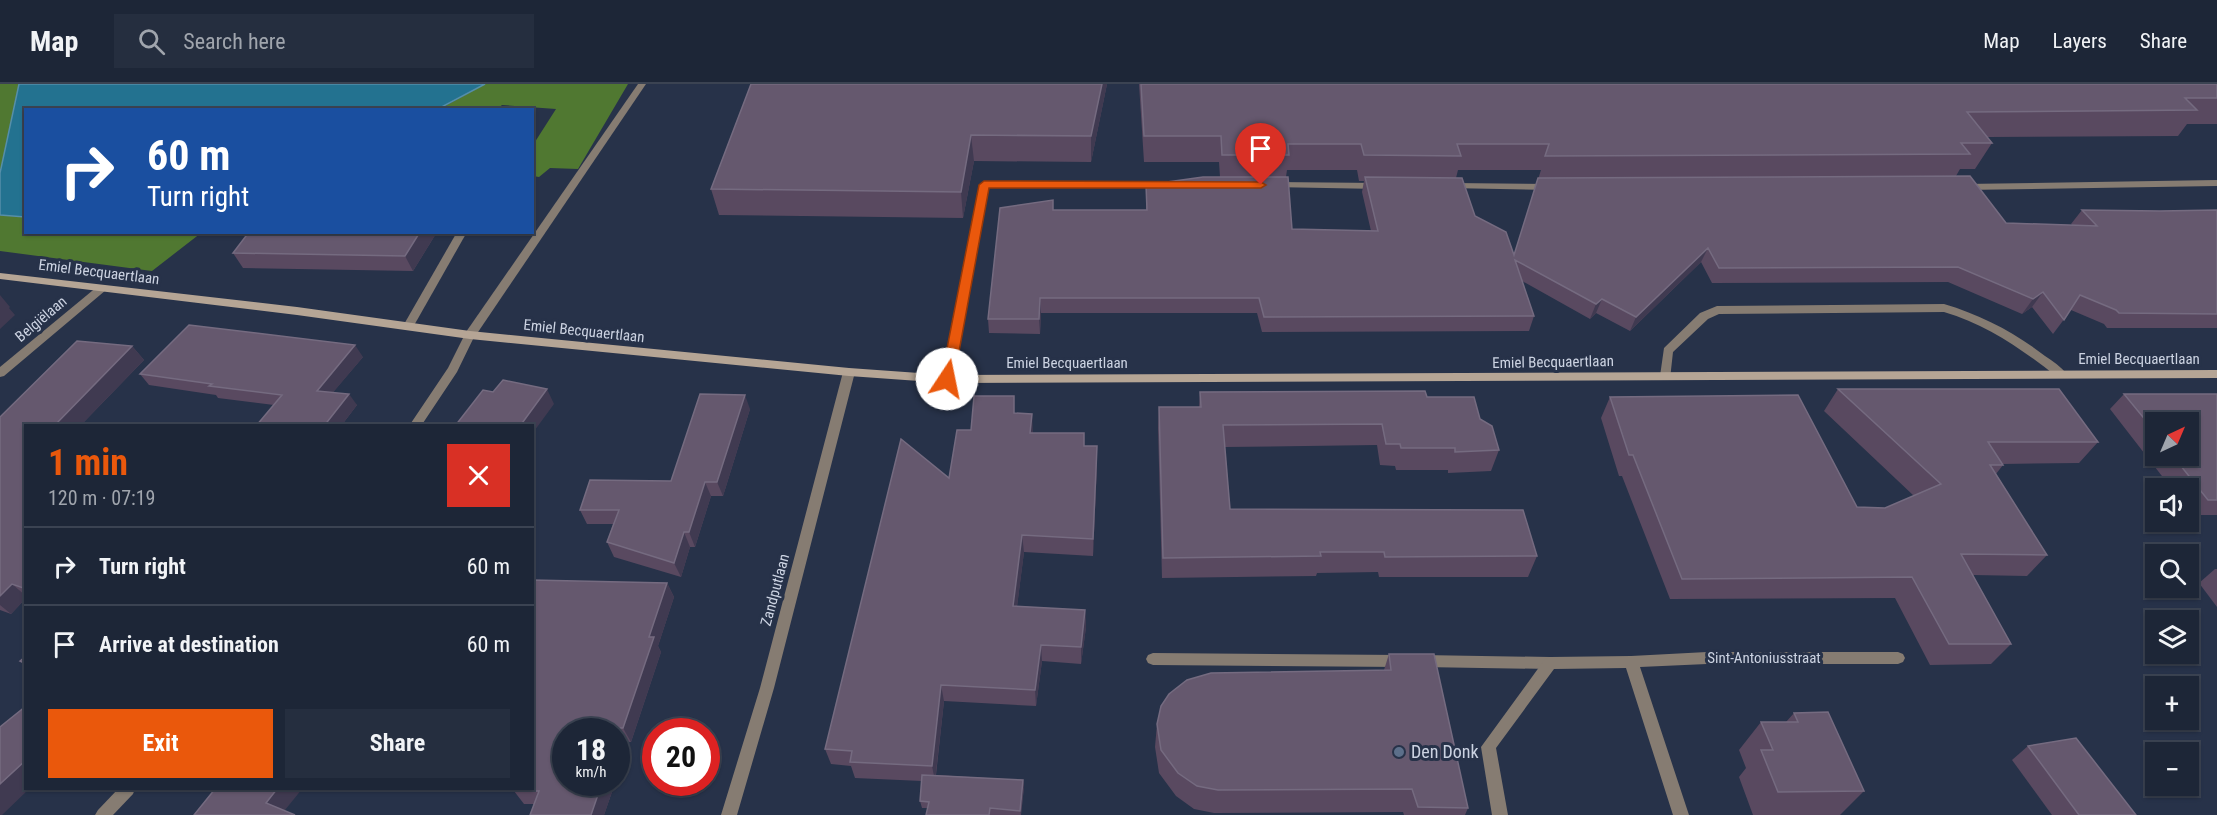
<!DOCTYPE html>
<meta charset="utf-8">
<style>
:root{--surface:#1d2637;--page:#252e3f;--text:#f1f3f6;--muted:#a0a5ad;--line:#3b4352;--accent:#ea580c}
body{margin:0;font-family:"Roboto Condensed",sans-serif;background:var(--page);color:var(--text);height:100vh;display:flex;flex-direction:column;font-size:22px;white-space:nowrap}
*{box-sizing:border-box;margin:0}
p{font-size:20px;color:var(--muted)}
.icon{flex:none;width:33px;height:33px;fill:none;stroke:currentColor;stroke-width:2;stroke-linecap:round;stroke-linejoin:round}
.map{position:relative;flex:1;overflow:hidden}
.details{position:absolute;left:24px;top:340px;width:510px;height:366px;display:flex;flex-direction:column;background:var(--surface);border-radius:0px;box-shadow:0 2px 4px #0004,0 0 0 2px var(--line)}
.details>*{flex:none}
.hud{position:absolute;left:24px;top:24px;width:510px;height:126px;border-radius:0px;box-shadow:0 2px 4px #0004,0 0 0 2px var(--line);background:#1a4fa0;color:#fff;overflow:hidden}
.needle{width:39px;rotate:44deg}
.tools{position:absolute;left:2145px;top:328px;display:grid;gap:12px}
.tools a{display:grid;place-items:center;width:54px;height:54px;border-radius:0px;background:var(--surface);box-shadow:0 2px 4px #0004,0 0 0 2px var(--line);font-size:30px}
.speed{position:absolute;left:552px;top:634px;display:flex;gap:12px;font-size:30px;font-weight:700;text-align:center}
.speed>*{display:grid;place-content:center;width:78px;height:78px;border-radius:50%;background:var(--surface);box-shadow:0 2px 4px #0004,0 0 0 2px var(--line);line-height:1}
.speed small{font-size:15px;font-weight:400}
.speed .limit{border:9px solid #d22;background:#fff;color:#111}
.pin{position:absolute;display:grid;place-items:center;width:51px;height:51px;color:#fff;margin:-62px -26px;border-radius:50% 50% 50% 0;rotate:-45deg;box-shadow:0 0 6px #0007}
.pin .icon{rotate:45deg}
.me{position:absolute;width:66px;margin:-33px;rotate:11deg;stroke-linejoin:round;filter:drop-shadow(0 0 4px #0008)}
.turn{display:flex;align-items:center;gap:21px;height:126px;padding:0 24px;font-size:27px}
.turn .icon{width:78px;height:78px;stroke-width:2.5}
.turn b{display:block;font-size:42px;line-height:51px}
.round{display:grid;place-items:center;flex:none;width:63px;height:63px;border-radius:0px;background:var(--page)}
.overview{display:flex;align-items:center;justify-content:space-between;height:102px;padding:0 24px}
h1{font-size:36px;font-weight:700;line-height:45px;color:var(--accent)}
.primary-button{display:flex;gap:12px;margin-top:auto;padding:12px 24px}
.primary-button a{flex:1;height:69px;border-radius:0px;background:var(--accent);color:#fff;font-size:24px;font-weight:700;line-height:69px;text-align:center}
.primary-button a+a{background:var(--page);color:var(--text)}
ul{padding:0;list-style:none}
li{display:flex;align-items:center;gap:18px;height:78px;padding:0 24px;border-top:2px solid var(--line)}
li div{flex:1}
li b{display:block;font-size:22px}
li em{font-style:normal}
header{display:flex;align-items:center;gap:36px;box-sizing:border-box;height:84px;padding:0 30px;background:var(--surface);border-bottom:2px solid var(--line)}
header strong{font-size:28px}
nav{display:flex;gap:33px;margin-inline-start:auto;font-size:21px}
.search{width:420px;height:54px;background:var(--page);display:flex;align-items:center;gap:15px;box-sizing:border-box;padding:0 21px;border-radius:0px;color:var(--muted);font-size:22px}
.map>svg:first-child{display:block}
.forest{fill:#507831}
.water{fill:#237290;stroke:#568fa9;stroke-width:1.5}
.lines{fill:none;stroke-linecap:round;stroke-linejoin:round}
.lane{fill:#867c72;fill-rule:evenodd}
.street{fill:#867c72;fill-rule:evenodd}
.secondary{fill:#b5a595;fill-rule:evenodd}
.wall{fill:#594960;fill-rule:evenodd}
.shaded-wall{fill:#403a51}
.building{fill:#65586e;stroke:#756b80;stroke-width:1.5}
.route{fill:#ea580c;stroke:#983908;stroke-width:1.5}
.service-dot{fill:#5c6f8a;stroke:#273249;stroke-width:2}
.labels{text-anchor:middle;stroke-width:6;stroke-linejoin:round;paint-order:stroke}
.street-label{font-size:15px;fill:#ccd3e2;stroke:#273249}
.near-poi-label{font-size:18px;fill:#ccd3e2;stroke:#273249;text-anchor:start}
</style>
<header>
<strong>Map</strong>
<div class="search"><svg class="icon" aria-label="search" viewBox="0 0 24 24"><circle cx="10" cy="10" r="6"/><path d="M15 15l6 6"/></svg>Search here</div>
<nav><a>Map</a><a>Layers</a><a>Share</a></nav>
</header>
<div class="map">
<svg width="2217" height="731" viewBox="0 0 2217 731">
<rect width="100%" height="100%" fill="#273249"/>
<g class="forest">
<polygon points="0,0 19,0 0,89"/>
<polygon points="485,0 628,0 578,85 550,84 539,93 533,92 533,61 556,25 502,21 497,25 438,26"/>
<polygon points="0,131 25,133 26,148 201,149 152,187 0,167"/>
</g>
<polygon class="water" points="19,0 485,0 438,25 26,26 25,133 0,131 0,89"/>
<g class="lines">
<g class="lane">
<polygon points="638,0 646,0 474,254 466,254 465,251 466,248"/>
<polygon points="2217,96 2217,102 1964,106 1959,103 1964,100"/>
<polygon points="984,98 1164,98 1169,101 1164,104 988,104 953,295 947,299 941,295 979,101"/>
<polygon points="1274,98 1380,99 1385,102 1380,105 1271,103 1269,101"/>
<polygon points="1451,99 1551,100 1556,103 1551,106 1448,104 1448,100"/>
<polygon points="1153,569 1402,571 1407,573 1409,577 1407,581 1402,583 1153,581 1148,579 1146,575 1148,571"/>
<polygon points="1422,571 1550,573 1555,575 1557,579 1555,583 1550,585 1422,583 1417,581 1415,577 1417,573"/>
</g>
<g class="street">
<polygon points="457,148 467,148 412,245 404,245 403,242"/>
<polygon points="102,201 106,202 107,204 106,206 4,292 0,293 0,283 98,202"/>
<path d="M1944 220C1981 231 2014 248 2045 272 2053 277 2061 283 2067 290L2061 294 2057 293C2022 265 1987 241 1944 228L1719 230 1708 235 1673 268 1670 295 1666 296 1660 292 1664 264 1700 229 1717 222Z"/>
<polygon points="470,247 475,251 457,288 421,342 409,342 448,284 466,248"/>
<polygon points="849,284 855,288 774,604 737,731 721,731 760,604 843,288"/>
<polygon points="1707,568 1898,568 1903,570 1905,574 1903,578 1898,580 1707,580 1640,583 1689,731 1673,731 1626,584 1554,585 1496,664 1508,731 1492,731 1481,663 1545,575 1550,573 1631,572"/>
<polygon points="118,705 135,705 133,710 113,731 95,731 98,726"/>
</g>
<polygon class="secondary" points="0,189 297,223 470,247 849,284 947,291 2217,286 2217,294 947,299 849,292 470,255 297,231 0,195"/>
</g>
<g class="wall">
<polygon points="751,0 1107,0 1091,78 974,77 963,134 719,131 711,105"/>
<path d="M1139 0H2217V40H2187L2178 52 1987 53 1992 59 1975 85H1960L1956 92 2006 139 2072 141 2071 140 2082 126 2160 127 2217 126V244H2107L2104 240 2071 226 2053 250 2032 223 2022 230 1948 198 1712 199 1701 178 1630 247 1596 229 1590 235 1522 197 1534 232 1529 247 1262 248 1257 229H1041L1040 250 989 249 988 235 1054 126H1146V101L1220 93 1219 78H1144ZM1287 86H1357L1359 97H1364L1362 108 1371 147 1292 145 1286 93ZM1458 86H1541L1514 171 1475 132 1456 94Z"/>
<polygon points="437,148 413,187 243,184 233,169"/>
<polygon points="132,262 144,276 80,342 26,342 26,514 11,530 0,526 0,333"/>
<polygon points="363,273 333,308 357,321 341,342 256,342 274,321 218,314 216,311 149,301 140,290"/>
<polygon points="1838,305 2098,358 2079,379 2002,380 2003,381 1996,390 2047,471 2027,492 1973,491 2011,560 1991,580 1930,581 1895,514 1670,515 1622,392 1619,392 1601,334 1610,313 1857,423 1885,424 1914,412 1824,327"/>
<polygon points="1200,308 1427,313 1480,335 1499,366 1491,387 1448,389 1448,386 1396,386 1395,382 1380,381 1377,361 1225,363 1230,425 1537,472 1528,493 1379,493 1378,488 1317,489 1316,492 1162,494 1158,344 1159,323 1199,323"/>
<path d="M2124 310H2217V431H2192L2188 427V405H2172L2110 325ZM2156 339 2188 372H2156Z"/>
<polygon points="750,325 723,412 711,412 695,463 690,463 681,493 614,473 607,458 613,440 587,440 580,426 671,397"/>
<polygon points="1015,329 1033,349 1084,362 1097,362 1097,380 1093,472 1024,468 1017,522 1085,526 1086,543 1081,580 1042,577 1036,622 944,617 936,691 1023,696 1024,703 1021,731 926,731 928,724 922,724 920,717 922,697 855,694 851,682 831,680 825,665 971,346"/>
<polygon points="2215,485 2217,485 2217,523 2199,499"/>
<polygon points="667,499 674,513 658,562 661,568 631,658 628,658 616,693 616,648 615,699 604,731 530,731 534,720 524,720 514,707"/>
<polygon points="1389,570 1468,724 1465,731 1404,731 1403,728 1214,729 1194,725 1176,712 1159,689 1155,663 1157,640 1384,586"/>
<polygon points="1794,629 1864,707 1840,731 1753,731 1739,693 1746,684 1739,666 1761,638 1786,638"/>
<polygon points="2028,662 2136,731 2052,731 2012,676"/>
</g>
<g class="shaded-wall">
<polygon points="1102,0 1107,0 1091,78 1091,52"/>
<polygon points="971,51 974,77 963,134 961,108"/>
<polygon points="420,148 437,148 413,187 405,172"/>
<polygon points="1708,164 1701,178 1630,247 1636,233"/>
<polygon points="2043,208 2032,223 2022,230 2033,215"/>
<polygon points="0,211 10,223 9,224 15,231 0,245"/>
<polygon points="1040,214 1041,229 1040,250 1039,235"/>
<polygon points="1602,215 1596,229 1590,235 1596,220"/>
<polygon points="355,261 363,273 325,318 317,307"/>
<polygon points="132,262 144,276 80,342 54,342"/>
<polygon points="547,305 554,320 532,350 532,342 520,342"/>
<polygon points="349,310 357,321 341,342 324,342"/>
<polygon points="745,311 750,325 723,412 717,398"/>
<polygon points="1032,330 1033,348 1031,367 1030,349"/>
<polygon points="1097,362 1097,380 1093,472 1093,455"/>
<polygon points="705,398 711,412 695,463 689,448"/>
<polygon points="684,448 690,463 681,493 674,479"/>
<polygon points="1022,451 1024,468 1015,539 1013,522"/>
<polygon points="667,499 674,513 658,562 661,568 631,658 623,644 649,553"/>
<polygon points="12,500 26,512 26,514 11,530 0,521 0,512"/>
<polygon points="1085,526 1086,543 1081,580 1081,563"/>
<polygon points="1041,561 1042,577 1036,622 1035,606"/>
<polygon points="941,601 944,617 935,697 932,682"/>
<polygon points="620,644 628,658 616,693 616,654"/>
<polygon points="26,676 26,705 29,705 2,731 0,731 0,700"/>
<polygon points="1023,696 1024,703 1020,731 1020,727"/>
<polygon points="602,699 615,699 604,731 591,731"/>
<polygon points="277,705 302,705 281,731 266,719"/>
</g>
<g class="building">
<polygon points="751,0 1102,0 1091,52 971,51 961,108 711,105"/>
<polygon points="1141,0 2217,0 2217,14 2185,14 2197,26 1967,28 1992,59 1961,59 1970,70 1545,72 1549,60 1457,60 1461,72 1364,71 1361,60 1288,60 1289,71 1222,71 1221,52 1144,52"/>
<polygon points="1970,92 2006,139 2097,142 2082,126 2160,127 2217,126 2217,230 2119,229 2116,226 2080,211 2064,236 2043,208 2033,215 1958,183 1719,184 1708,164 1636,233 1602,215 1596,220 1515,176 1534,232 1264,233 1259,214 1040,214 1039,235 988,235 1000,124 1053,116 1053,126 1147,126 1146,101 1203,93 1288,93 1292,145 1378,147 1365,93 1462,94 1475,132 1506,148 1514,171 1538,94"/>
<polygon points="249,148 420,148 405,172 233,169"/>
<polygon points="189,241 355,261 317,307 349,310 324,342 256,342 282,311 209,302 212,300 140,290"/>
<polygon points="77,257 132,262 54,342 26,342 26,505 12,500 0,512 0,333"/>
<polygon points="503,296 547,305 520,342 455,342 483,306 493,308"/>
<polygon points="1838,305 2059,305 2098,358 1988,358 2003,381 1990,381 2047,471 1961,470 2011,560 1949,560 1912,493 1682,495 1633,371 1629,371 1610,313 1798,311 1857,423 1885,424 1941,400"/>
<polygon points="1425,307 1427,313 1474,313 1480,335 1492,342 1499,366 1455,368 1455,364 1401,364 1400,360 1386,360 1382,340 1223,341 1230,425 1523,426 1537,472 1385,473 1384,468 1320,468 1321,472 1163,474 1159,323 1201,323 1200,308"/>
<polygon points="700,310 745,311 717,398 705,398 689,448 684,448 674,479 607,458 619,426 580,426 590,396 671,397"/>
<polygon points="2124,310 2217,310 2217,416 2208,416 2173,372 2188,372 2188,339 2156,339 2156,349"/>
<polygon points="974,312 1014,312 1014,329 1032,330 1030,349 1084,349 1084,362 1097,362 1093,455 1022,451 1013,522 1085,526 1081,563 1041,561 1035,606 941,601 932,682 850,678 852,667 825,665 901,355 949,394 957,346 971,346"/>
<polygon points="532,496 667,499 649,553 654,553 623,644 620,644 616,654 616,648 566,648 566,699 602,699 591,731 530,731 539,707 514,707 515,705 532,705"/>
<polygon points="1389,570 1434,570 1468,724 1418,723 1412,705 1218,706 1197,702 1178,689 1161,666 1157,640 1161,622 1169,610 1187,596 1211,589 1391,586"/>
<polygon points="26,572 26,580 20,577"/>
<polygon points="26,622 26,676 0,700 0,643"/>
<polygon points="1828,628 1864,707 1778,708 1761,666 1773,666 1761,638 1798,638 1794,629"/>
<polygon points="2076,654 2136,731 2079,731 2028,662"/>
<polygon points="922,691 1023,696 1020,727 990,724 989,731 926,731 929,718 920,717"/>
<polygon points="215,705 277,705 266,719 295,731 194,731"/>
</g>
<polygon class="route" points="984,97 1261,98 1266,101 1261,104 989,104 954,295 947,299 941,295 979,101"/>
<circle class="service-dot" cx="1399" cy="668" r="6"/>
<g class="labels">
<g class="street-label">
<text transform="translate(99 188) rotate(7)" y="5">Emiel Becquaertlaan</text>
<text transform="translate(41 235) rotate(-40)" y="5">Belgiëlaan</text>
<text transform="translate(584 247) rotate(6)" y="5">Emiel Becquaertlaan</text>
<text x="2139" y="280">Emiel Becquaertlaan</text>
<text transform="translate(1553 278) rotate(-1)" y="5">Emiel Becquaertlaan</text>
<text x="1067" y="284">Emiel Becquaertlaan</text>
<text transform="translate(775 506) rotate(-75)" y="5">Zandputlaan</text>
<text x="1764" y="579">Sint-Antoniusstraat</text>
</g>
<g class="near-poi-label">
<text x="1411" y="674">Den Donk</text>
</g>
</g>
</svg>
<div class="tools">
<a><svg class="needle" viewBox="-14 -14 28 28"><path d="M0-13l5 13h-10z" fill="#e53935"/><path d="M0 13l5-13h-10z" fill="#a0a5ad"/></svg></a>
<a><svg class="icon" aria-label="sound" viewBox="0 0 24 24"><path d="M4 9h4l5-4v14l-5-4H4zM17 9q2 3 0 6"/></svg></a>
<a><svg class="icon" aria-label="search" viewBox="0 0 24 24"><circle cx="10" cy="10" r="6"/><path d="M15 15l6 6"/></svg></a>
<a><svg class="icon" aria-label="layers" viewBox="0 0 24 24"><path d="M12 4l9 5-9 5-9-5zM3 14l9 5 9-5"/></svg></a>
<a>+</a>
<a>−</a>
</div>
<div class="speed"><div>18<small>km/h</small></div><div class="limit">20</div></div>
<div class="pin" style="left:1261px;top:101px;background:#d93025"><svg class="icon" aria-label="arrive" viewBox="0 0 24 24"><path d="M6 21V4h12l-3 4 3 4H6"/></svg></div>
<svg class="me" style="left:947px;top:295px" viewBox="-20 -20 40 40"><circle r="19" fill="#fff"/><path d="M0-13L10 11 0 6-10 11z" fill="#ea580c"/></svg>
<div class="hud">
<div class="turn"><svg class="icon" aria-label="right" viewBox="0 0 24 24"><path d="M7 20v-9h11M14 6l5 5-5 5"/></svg><div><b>60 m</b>Turn right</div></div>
</div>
<section class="details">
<div class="overview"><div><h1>1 min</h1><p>120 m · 07:19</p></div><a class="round" style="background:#d93025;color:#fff"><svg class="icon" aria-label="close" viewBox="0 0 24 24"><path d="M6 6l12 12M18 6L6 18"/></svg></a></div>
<ul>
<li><svg class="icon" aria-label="right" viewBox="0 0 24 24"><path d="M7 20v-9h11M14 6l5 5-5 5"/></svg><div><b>Turn right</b></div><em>60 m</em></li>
<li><svg class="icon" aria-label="arrive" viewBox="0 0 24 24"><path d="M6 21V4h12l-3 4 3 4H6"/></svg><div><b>Arrive at destination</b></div><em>60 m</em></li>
</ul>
<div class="primary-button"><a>Exit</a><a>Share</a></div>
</section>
</div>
